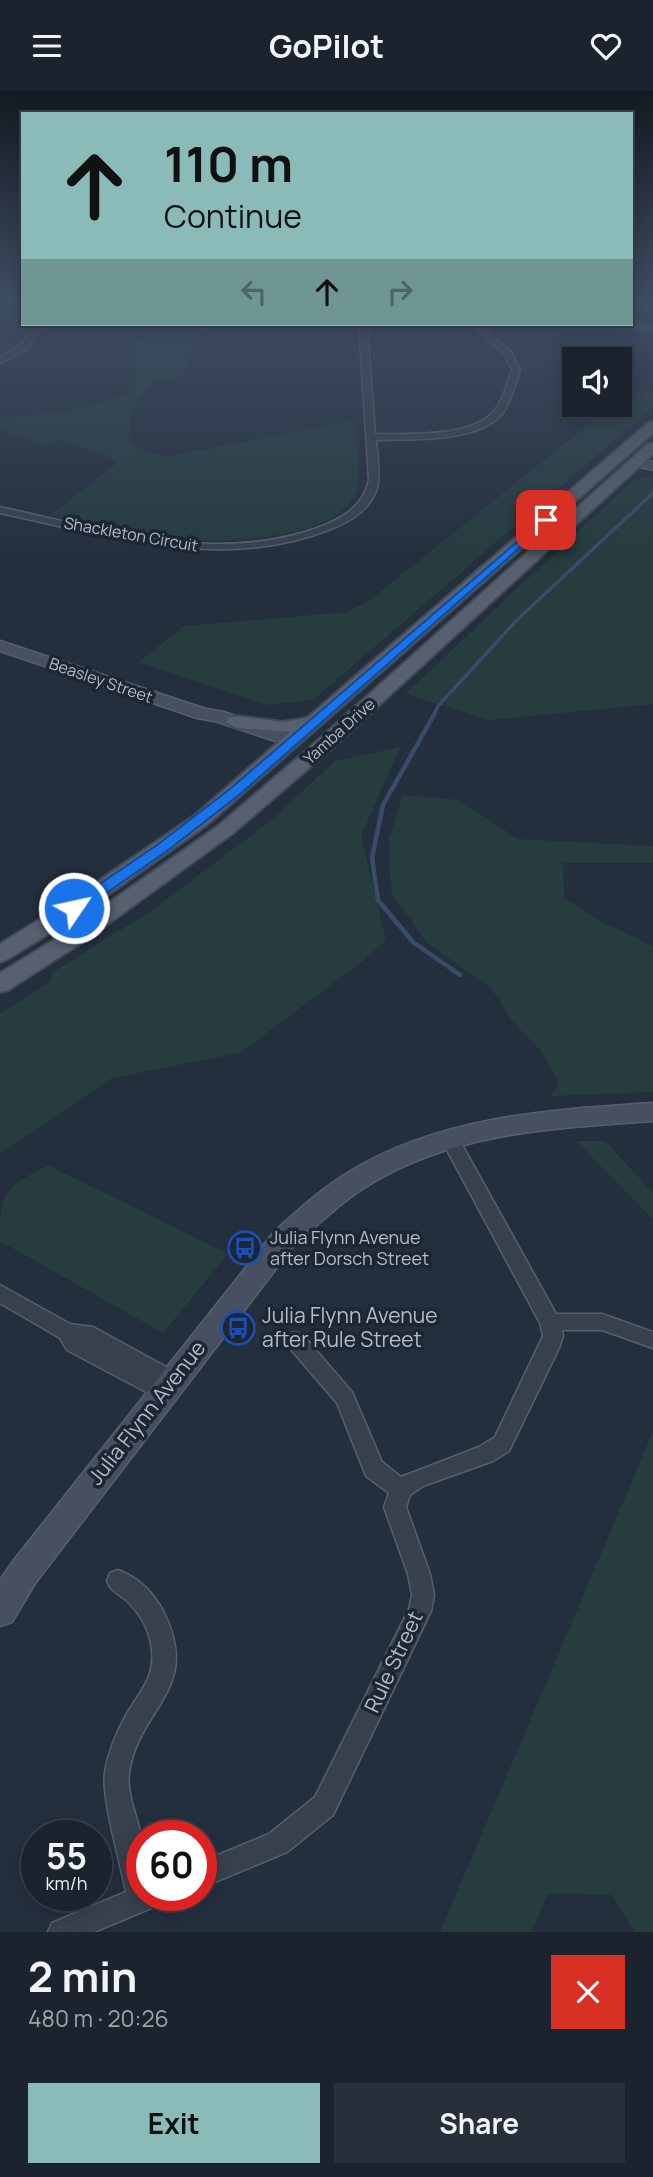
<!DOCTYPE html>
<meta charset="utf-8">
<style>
:root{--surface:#1b232e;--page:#282f3a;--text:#f1f3f6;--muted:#a0a4aa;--line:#39404a;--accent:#8bbbb9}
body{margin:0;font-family:Manrope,sans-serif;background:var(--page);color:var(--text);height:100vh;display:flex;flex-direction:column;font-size:26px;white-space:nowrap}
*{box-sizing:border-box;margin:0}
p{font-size:23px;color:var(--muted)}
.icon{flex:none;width:38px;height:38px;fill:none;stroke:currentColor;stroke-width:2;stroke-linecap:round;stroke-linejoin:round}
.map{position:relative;height:1841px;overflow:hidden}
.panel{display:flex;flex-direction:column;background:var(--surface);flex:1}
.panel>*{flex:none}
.hud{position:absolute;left:21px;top:21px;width:612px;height:214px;border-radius:0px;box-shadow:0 4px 18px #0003,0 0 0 2px var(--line);background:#8bbbb9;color:#111;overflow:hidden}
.fabs{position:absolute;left:562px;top:256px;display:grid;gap:14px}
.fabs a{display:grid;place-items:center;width:70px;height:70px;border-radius:0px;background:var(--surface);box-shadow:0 4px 18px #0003,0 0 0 2px var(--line);font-size:35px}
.speed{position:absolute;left:21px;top:1729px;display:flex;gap:14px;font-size:35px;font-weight:700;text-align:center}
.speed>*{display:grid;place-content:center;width:91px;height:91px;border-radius:50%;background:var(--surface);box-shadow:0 4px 18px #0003,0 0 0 2px var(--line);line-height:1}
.speed small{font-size:18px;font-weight:400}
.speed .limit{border:10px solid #d22;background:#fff;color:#111}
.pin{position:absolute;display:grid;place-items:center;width:60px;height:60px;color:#fff;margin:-30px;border-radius:14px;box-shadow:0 4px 10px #0006}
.me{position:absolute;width:77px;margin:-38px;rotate:56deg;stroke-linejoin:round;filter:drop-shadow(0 0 5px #0008)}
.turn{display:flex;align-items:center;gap:24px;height:147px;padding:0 28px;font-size:32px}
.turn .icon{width:91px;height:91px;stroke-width:2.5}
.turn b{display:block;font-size:49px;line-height:60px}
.lanes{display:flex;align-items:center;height:66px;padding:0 28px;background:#0003;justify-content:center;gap:35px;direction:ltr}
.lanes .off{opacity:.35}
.round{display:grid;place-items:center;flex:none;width:74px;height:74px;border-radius:0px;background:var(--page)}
.summary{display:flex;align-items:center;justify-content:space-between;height:119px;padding:0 28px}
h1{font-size:42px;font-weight:700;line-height:52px}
.cta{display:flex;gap:14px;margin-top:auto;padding:14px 28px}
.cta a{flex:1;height:80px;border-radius:0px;background:var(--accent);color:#111;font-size:28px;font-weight:700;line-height:80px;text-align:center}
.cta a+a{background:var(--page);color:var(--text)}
header{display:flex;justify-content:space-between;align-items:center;height:91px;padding:0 28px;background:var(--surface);font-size:32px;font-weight:700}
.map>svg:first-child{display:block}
.green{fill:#263c3f}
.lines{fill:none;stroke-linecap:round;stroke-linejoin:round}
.stream-far1{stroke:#394c67;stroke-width:3.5}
.stream{stroke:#394c67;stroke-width:4.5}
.street-casing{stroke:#565f6c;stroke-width:3}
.secondary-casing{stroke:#565f6c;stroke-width:3}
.primary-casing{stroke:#414a57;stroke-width:4}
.street{fill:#38414e;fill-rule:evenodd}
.secondary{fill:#465061;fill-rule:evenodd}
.primary{fill:#56606e;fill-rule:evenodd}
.route{fill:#1a73e8;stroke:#114b97;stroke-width:2}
.labels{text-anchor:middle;stroke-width:7;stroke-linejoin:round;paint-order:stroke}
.far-street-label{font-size:16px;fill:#b4bcc9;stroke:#1d2633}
.poi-label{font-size:18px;fill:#b4bcc9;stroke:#1d2633;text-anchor:start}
.near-poi-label{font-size:21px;fill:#b4bcc9;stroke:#1d2633;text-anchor:start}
.near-street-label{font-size:21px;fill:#b4bcc9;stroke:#1d2633}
</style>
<header><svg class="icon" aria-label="menu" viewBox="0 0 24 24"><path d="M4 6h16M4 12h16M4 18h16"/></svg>GoPilot<svg class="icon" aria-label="heart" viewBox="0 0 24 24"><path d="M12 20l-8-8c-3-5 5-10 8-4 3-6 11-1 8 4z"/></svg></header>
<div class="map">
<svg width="653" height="1841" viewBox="0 0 653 1841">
<rect width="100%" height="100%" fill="#242f3e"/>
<g class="green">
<path d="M155 233H218L194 245 185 284 155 290 130 320 129 351 148 362 167 365 355 330C356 348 363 389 355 405 344 424 317 435 297 440 210 462 135 442 50 424L114 375 116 369 61 348 44 354 0 338V326C48 325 92 318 136 298L133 252Z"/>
<polygon points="628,302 653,302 653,316 313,609 268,614 139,571 184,535 347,521 371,508 614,313 620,313 620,309"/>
<polygon points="653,385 653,613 489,629 405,603 633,389"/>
<polygon points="400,656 361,745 386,849 363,870 240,962 112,987 0,1063 0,922 49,892 53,881 151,820 269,731 335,670"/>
<polygon points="403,704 459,709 518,748 653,755 653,772 563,772 564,807 602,831 653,855 653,1001 551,1005 559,992 541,960 511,929 492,898 426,851 391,801 389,749"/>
<polygon points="576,1050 605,1050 653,1102 653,1128"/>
<path d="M48 1074 228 1163 163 1242 0 1150C0 1099 4 1098 48 1074Z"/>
<polygon points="653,1341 653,1841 635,1841 612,1804 548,1802 531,1841 440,1841"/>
</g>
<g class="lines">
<polyline class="stream-far1" points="434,624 438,615 518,528 653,402"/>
<polyline class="stream" points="435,622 383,714 372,767 378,809 413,851 460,884"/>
<defs>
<g id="street">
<polygon points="37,233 45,233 26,258 0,272 0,267 20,254"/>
<path d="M359 233H367L375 343C408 343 473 347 495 319 504 308 507 292 512 279L505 264 471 233H479L511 261 520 279C515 294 511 312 501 324 476 352 410 348 376 349 377 363 381 382 377 397 370 420 348 432 326 440 219 480 107 445 0 422V416C102 438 214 474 317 437 342 428 363 416 369 389Z"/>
<polygon points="450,1042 456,1043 556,1223 602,1223 653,1241 653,1257 602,1239 562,1239 563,1245 559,1257 509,1360 493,1370 423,1395 410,1404 406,1416 430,1483 434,1504 431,1520 333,1724 287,1761 201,1797 201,1771 269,1743 315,1706 409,1518 412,1504 408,1483 384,1416 389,1402 366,1385 337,1312 288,1255 285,1249 288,1243 295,1241 302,1243 352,1301 382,1371 401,1386 479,1356 495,1346 543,1245 540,1232 441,1048 444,1043"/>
<polygon points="0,1194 70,1233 93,1236 179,1283 182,1289 179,1295 172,1298 173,1301 170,1307 163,1310 67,1259 60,1247 0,1212"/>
<path d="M118 1479C139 1487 154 1502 164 1522 202 1599 138 1617 129 1682 126 1704 139 1728 142 1750 144 1768 142 1787 142 1804H165L161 1813 94 1841H48L52 1832 126 1801C121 1774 101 1705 105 1681 108 1662 116 1643 125 1626 141 1598 159 1584 150 1548 146 1532 137 1519 125 1508 117 1502 111 1500 107 1490L110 1482Z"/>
</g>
<g id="secondary">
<polygon points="632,230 653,234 653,240 627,235 626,233 632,233"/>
<polygon points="637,367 653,371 653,379 632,374 630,371"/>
<polygon points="0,550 206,618 224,621 299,647 302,651 293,656 215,630 197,627 0,560"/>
<path d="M653 1012V1030C555 1037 453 1041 367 1095 340 1112 316 1135 292 1157L36 1491 12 1531 0 1535V1489L14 1469 274 1141C297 1120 321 1098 349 1081 440 1025 549 1019 653 1012Z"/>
</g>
<g id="primary">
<polygon points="653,331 653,342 208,733 82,822 8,868 0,871 0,853 66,812 194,725 290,641 236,637 226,631 229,627 236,625 283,631 307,627 648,332"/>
<polygon points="653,352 653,363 330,659 232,743 86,849 8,899 0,901 0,882 70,839 218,735 316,651 648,353"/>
</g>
</defs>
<use href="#street" class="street-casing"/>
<use href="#secondary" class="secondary-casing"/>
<use href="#primary" class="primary-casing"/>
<use href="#street" class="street"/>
<use href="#secondary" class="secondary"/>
<use href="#primary" class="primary"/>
</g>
<linearGradient id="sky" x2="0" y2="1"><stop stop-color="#141a22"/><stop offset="0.45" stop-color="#3f4d63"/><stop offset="1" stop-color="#3f4d63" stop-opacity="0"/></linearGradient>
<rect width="653" height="466" fill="url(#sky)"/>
<polygon class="route" points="546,426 551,429 549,431 239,704 167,760 79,821 69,821 67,817 69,814 157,754 230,698"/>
<defs>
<symbol id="bus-ring" viewBox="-11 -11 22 22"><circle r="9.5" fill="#1d2633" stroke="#1a4fb4" stroke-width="1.5"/><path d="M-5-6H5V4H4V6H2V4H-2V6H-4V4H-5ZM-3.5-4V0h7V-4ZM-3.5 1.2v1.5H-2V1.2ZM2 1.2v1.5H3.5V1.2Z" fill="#1a4fb4"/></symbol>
</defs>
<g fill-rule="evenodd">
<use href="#bus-ring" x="226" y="1138" width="38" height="38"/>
<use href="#bus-ring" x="219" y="1218" width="38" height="38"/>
</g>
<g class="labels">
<g class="far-street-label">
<text transform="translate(131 443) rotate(10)" y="6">Shackleton Circuit</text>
<text transform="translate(101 589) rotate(19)" y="6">Beasley Street</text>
<text transform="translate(339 640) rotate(-42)" y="6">Yamba Drive</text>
</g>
<g class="poi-label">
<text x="270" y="1153">Julia Flynn Avenue<tspan x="270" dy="21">after Dorsch Street</tspan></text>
</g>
<g class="near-poi-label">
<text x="262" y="1232">Julia Flynn Avenue<tspan x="262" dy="24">after Rule Street</tspan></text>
</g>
<g class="near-street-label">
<text transform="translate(147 1322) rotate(-52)" y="7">Julia Flynn Avenue</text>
<text transform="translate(394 1571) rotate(-65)" y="7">Rule Street</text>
</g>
</g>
</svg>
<div class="fabs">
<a><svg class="icon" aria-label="sound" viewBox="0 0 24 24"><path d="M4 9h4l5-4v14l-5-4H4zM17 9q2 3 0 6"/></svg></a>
</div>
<div class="speed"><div>55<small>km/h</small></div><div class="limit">60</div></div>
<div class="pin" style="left:546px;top:429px;background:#d93025"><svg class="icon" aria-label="arrive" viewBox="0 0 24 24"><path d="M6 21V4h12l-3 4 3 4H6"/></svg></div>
<svg class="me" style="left:74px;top:817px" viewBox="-20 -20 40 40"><circle r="17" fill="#1a73e8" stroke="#fff" stroke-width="3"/><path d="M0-11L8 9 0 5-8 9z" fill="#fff"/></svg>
<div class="hud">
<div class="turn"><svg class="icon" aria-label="ahead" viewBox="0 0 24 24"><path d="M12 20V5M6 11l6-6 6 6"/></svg><div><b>110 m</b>Continue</div></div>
<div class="lanes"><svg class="icon off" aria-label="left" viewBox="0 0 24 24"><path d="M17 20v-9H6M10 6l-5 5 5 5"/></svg><svg class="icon" aria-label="ahead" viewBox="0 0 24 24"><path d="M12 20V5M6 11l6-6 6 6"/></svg><svg class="icon off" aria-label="right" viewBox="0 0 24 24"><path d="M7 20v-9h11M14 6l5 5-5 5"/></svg></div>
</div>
</div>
<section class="panel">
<div class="summary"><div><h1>2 min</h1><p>480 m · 20:26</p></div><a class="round" style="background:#d93025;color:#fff"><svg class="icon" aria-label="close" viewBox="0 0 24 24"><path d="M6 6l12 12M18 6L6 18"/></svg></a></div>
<div class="cta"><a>Exit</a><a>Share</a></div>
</section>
